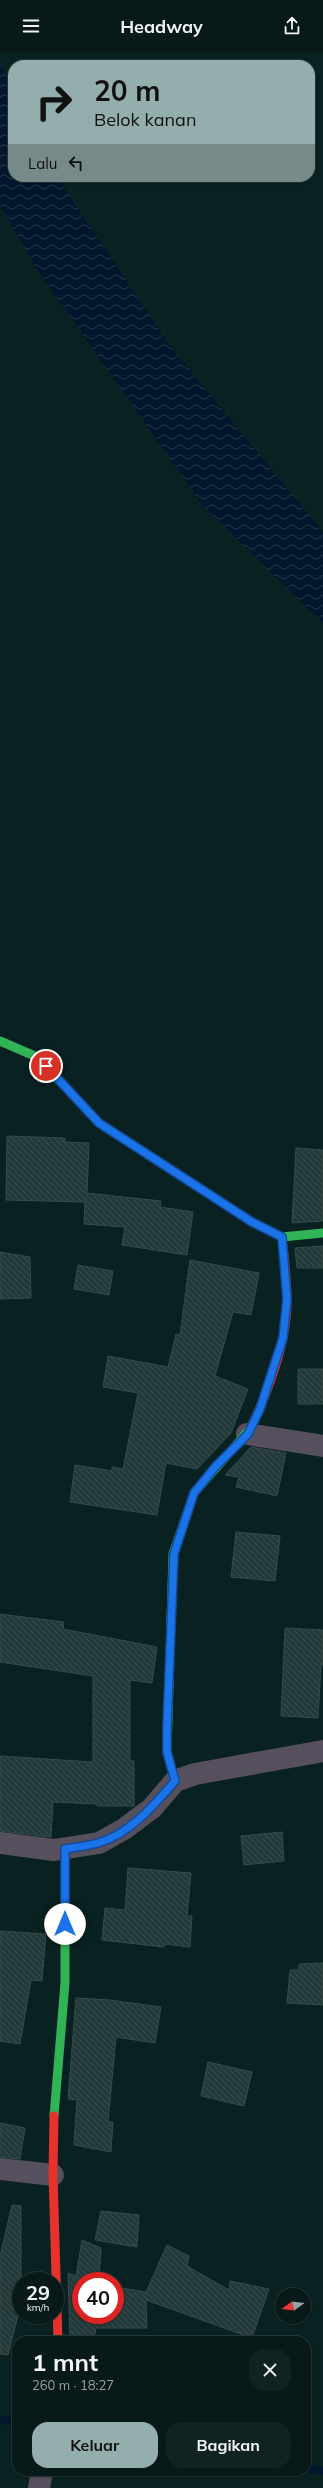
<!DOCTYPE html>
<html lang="id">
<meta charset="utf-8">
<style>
:root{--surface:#081919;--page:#122;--text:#f1f3f6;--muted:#98a0a2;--line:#293838;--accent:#94adad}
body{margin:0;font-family:Mulish,sans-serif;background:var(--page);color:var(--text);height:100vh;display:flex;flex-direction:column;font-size:15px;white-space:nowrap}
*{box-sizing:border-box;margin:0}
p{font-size:13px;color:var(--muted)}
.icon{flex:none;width:22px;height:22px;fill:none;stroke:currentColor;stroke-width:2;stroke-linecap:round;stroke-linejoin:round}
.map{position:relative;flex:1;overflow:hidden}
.drawer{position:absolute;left:12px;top:2284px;width:299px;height:140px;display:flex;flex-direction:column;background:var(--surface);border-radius:16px;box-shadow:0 1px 3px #0004,0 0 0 1px var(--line)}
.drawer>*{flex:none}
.top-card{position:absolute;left:8px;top:8px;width:307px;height:122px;border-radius:16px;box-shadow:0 1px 3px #0004,0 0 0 1px var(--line);background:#94adad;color:#111;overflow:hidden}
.needle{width:26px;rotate:256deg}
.tools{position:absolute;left:275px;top:2236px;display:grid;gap:8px}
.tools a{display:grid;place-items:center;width:36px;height:36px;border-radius:50%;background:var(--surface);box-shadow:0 1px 3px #0004,0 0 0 1px var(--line);font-size:20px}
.speed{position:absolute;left:12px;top:2220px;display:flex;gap:8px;font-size:20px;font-weight:700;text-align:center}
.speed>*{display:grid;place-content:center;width:52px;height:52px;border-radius:50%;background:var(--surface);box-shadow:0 1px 3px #0004,0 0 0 1px var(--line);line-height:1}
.speed small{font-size:10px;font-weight:400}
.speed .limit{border:6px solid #d22;background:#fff;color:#111}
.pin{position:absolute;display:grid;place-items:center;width:34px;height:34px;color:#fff;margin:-17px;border:2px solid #fff;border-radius:50%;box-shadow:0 1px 4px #0007}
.me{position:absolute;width:44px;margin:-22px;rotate:0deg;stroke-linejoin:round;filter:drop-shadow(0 0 3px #0008)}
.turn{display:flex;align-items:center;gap:14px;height:84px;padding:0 20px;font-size:18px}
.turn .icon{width:52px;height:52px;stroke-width:2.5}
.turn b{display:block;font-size:28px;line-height:34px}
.then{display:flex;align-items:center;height:38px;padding:0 20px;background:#0003;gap:8px;font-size:15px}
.round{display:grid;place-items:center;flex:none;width:42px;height:42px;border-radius:16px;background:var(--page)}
.headline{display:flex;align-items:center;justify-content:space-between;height:68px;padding:0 20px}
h1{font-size:24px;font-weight:700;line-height:30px}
.action{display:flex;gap:8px;margin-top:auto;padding:8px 20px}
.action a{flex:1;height:46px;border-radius:16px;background:var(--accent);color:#111;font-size:16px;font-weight:700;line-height:46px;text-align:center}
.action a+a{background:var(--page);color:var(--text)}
header{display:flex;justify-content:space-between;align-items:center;height:52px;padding:0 20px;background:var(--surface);font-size:18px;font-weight:700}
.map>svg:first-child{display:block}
.water{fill:url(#water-waves)}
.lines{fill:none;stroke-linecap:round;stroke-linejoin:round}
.stream{stroke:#02162d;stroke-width:8}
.building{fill:url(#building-back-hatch);stroke:#364b4a}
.street{stroke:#564f5e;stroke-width:22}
.fast{stroke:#30b455;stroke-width:9}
.jam{stroke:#e5322d;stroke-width:9}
.route-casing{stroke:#114b97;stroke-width:10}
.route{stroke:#1a73e8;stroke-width:7}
</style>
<header><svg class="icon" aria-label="menu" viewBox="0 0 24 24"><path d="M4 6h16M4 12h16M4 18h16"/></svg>Headway<svg class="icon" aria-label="share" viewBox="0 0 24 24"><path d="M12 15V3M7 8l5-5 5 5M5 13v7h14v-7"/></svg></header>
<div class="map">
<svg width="323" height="2436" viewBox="0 0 323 2436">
<defs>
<pattern id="water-waves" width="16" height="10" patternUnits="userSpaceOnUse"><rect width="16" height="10" fill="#02162d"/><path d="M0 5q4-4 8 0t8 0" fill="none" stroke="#26394c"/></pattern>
<pattern id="building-back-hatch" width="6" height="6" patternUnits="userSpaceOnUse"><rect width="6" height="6" fill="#243939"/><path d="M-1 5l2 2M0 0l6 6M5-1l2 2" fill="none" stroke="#394d4d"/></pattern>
</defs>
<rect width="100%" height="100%" fill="#0a2121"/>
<polygon class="water" points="0,11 13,38 13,125 57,125 170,294 323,480 323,571 204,455 39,220 0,154"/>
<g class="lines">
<g class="stream">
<polyline points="0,2368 17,2370"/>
<polyline points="306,2416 323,2419"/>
</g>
</g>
<g class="building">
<polygon points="7,1084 65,1086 65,1090 89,1091 87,1141 161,1149 160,1155 193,1160 187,1203 122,1193 125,1175 84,1172 85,1150 6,1148"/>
<polygon points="296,1096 323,1098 323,1169 292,1171"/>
<polygon points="323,1194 323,1216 297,1216 295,1196"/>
<polygon points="0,1200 30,1205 31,1246 0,1247"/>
<polygon points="190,1208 259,1221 251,1263 233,1260 215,1324 248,1337 231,1381 197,1417 166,1411 157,1463 70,1450 75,1413 112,1419 112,1415 123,1417 138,1341 103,1335 108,1304 168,1315 176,1282 180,1283"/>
<polygon points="78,1213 113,1219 109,1243 74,1237"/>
<rect x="298" y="1317" width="25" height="35"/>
<polygon points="251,1395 286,1401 277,1444 236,1435 239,1425 225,1423"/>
<polygon points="236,1480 280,1484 275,1529 231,1525"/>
<polygon points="0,1562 64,1570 63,1577 157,1595 152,1631 130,1628 130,1709 134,1709 134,1754 97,1754 97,1752 53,1750 51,1785 0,1779 0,1704 93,1710 93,1624 0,1610"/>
<polygon points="285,1576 323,1578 323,1613 321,1613 318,1666 281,1664"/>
<polygon points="282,1780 284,1809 244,1813 241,1784"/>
<polygon points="128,1816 191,1821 187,1864 192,1864 190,1895 165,1892 164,1895 102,1888 105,1856 125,1858"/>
<polygon points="0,1879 46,1882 42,1929 31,1928 20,1992 0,1989"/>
<polygon points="323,1911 323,1953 287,1951 290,1918 299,1918 299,1912"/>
<polygon points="76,1946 110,1948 161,1955 155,1991 116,1985 108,2070 113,2070 111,2100 74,2093 77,2048 68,2047"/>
<polygon points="208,2010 252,2020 244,2054 201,2044"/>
<polygon points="0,2071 25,2076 20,2107 0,2105"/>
<polygon points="12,2153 21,2154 21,2252 8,2303 0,2302 0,2205"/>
<polygon points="101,2159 139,2163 137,2195 95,2188"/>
<polygon points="82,2188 101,2196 99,2229 81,2229 81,2263 115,2263 115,2235 146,2240 167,2193 189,2204 187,2214 229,2238 230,2229 269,2237 252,2286 146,2248 147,2276 96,2276 94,2289 70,2289 68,2221 76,2224"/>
</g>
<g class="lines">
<g class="street">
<polyline points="247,1382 323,1394"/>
<polyline points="0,1791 54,1798 99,1791 124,1777 152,1756 175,1729 195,1722 323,1699"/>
<polyline points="0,2117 53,2123"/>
<polyline points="39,2436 42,2419"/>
</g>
<g class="fast">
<polyline points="0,989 37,1005 99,1071 252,1170 282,1185 323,1181"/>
<polyline points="175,1729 167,1700 173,1502 194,1441 250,1377"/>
<polyline points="54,2064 65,1931 65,1797"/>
</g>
<g class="jam">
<path d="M250 1377C268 1341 288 1288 287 1246 287 1226 284 1205 282 1185"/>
<polyline points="54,2064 53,2123 58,2289"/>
</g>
</g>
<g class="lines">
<defs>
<path id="route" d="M46 1014 99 1071 252 1170 282 1185 287 1247 283 1286 260 1357 248 1382 216 1414 194 1441 174 1502 167 1675V1700L175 1729C154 1753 130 1782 98 1791 87 1794 76 1795 65 1797V1872"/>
</defs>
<use href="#route" class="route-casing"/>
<use href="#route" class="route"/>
</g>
</svg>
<div class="tools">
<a><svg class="needle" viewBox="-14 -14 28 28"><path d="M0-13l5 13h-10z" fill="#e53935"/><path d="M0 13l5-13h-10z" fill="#98a0a2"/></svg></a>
</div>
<div class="speed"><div>29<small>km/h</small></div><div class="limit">40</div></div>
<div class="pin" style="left:46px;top:1014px;background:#d93025"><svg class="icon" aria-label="arrive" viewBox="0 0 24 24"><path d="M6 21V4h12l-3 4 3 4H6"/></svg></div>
<svg class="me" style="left:65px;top:1872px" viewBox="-20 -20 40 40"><circle r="19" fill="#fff"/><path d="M0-13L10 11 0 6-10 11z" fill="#1a73e8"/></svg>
<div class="top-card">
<div class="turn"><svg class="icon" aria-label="right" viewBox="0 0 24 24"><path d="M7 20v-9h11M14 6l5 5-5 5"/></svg><div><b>20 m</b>Belok kanan</div></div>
<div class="then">Lalu<svg class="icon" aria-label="left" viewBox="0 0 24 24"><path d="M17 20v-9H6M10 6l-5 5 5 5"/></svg></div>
</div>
<section class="drawer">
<div class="headline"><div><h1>1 mnt</h1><p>260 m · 18:27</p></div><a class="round"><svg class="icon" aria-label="close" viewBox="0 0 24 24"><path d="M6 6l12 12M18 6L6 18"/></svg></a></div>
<div class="action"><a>Keluar</a><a>Bagikan</a></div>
</section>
</div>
